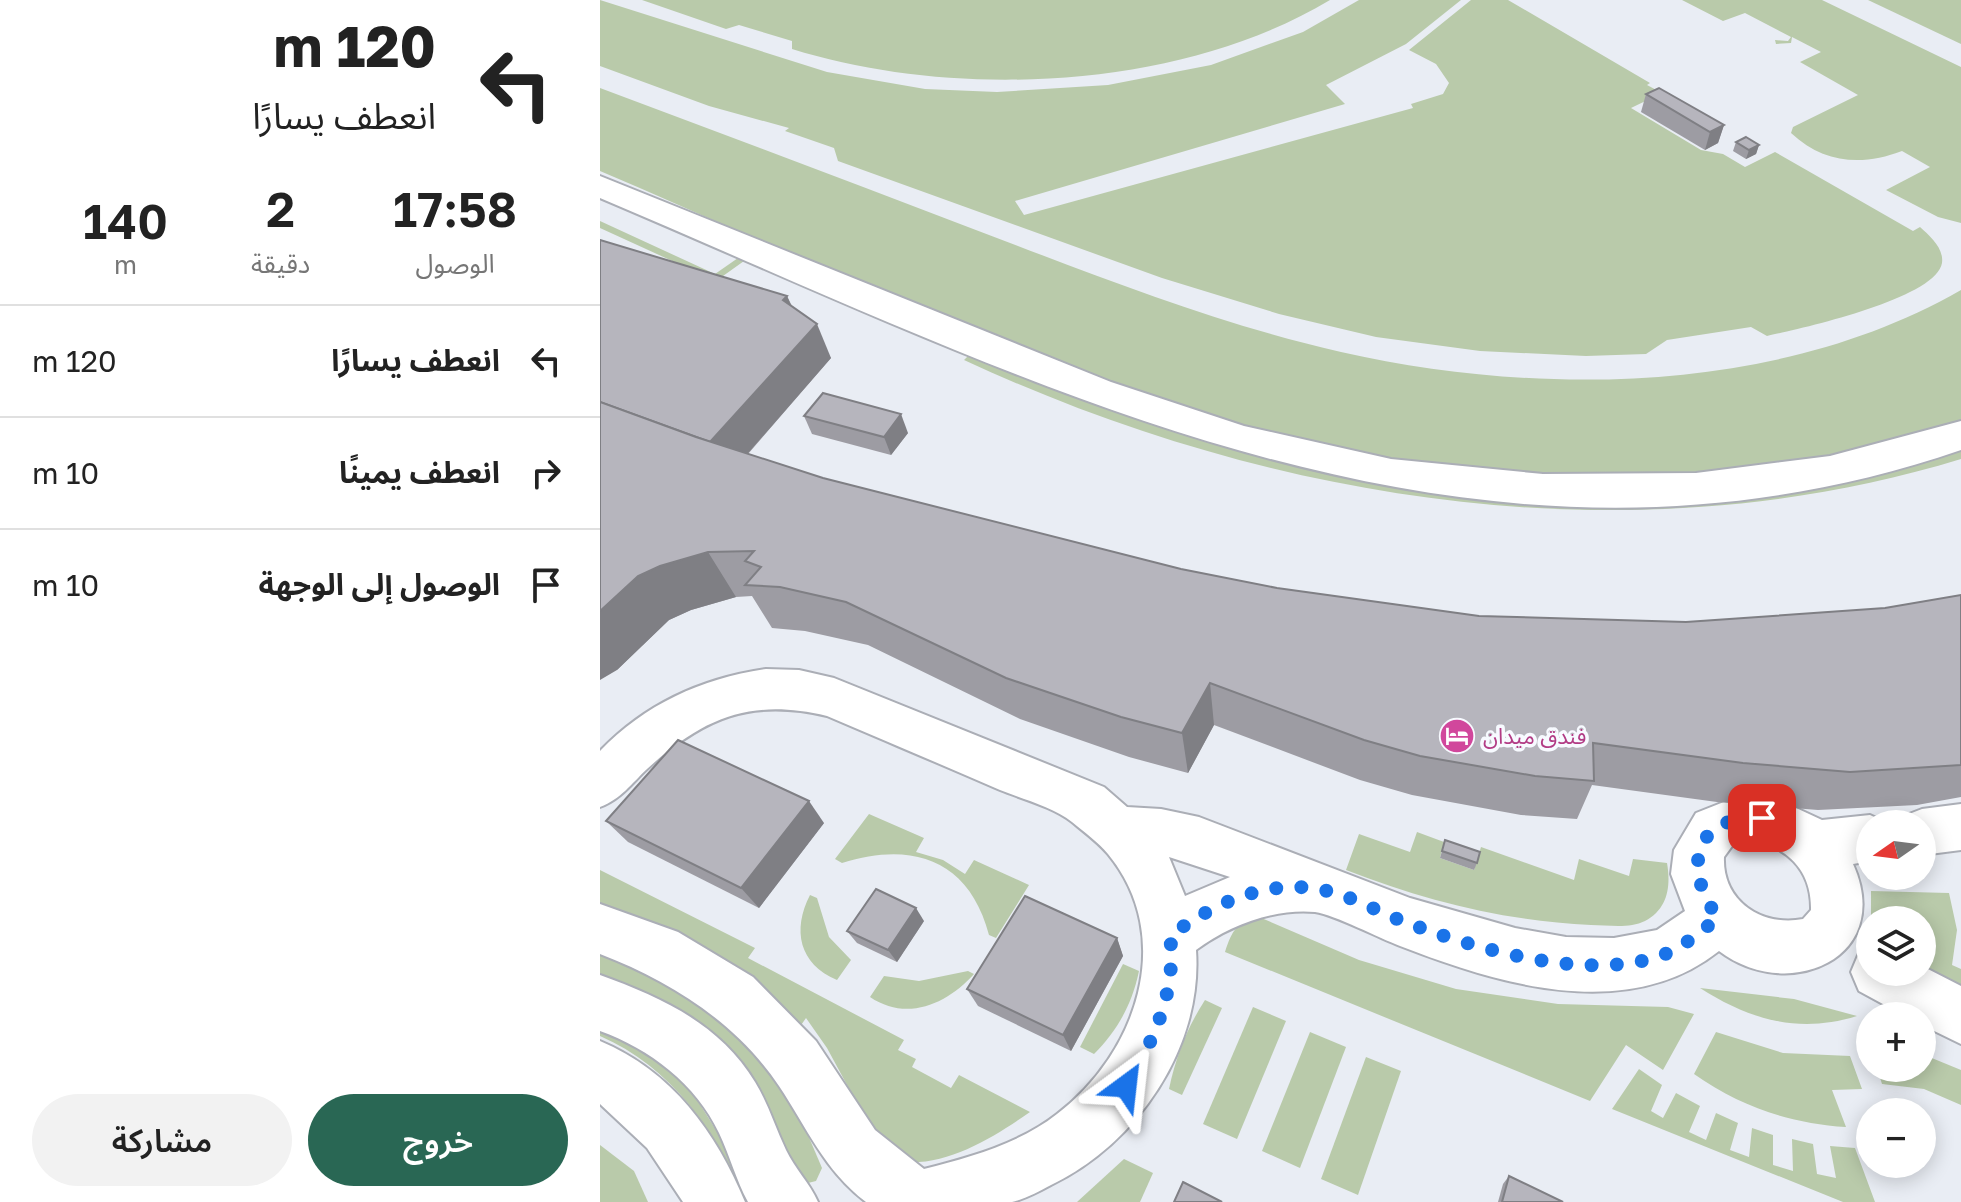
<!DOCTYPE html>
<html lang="ar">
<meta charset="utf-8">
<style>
:root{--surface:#fff;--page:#f2f2f2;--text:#222;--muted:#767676;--line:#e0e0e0;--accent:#296754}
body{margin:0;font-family:"Golos Text","Noto Sans Arabic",sans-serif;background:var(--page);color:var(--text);direction:rtl;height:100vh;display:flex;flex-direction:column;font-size:30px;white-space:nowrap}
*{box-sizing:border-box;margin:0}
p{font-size:26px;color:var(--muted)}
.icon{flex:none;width:44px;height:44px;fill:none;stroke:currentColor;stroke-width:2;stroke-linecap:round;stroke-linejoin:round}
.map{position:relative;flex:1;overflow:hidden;direction:ltr}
.panel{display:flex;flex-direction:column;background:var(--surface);width:600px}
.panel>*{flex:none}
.banner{background:#fff;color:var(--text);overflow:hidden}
.needle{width:52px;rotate:256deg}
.fabs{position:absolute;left:1256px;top:810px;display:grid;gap:16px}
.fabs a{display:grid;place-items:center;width:80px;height:80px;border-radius:50%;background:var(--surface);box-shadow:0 4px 20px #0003;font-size:40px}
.pin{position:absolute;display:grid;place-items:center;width:68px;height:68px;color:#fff;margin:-34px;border-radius:16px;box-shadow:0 4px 12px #0006}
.me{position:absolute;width:88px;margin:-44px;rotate:30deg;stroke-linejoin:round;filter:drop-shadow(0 0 6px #0008)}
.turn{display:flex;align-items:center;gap:28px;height:168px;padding:0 32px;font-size:36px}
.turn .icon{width:104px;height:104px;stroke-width:2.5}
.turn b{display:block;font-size:56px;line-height:68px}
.eta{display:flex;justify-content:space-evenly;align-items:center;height:136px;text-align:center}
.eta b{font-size:48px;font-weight:600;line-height:56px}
.button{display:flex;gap:16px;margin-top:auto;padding:16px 32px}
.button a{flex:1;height:92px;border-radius:48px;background:var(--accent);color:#fff;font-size:32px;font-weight:600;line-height:92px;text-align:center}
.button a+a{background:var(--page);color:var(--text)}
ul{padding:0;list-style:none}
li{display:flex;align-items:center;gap:24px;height:112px;padding:0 32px;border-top:2px solid var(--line)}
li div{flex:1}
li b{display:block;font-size:30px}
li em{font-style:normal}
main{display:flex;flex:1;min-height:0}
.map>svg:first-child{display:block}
.green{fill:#b9caaa}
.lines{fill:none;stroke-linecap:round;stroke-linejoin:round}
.minor-casing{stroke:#abaeb6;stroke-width:4}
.minor{fill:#fff;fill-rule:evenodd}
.wall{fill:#9d9ca3}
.shaded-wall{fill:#7f7f84}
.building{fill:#b6b5bd;stroke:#7f7f84;stroke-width:2}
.route{stroke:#1a73e8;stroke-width:14;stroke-dasharray:0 25.2}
.labels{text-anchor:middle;stroke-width:7;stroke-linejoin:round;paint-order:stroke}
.hotel-label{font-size:22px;fill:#b23c85;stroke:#f7faff;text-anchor:start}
</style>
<main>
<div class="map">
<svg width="1361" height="1202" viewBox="0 0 1361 1202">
<rect width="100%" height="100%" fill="#e9edf4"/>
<g class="green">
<path d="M0 0 227 72 325 89 397 92 508 85 611 65 703 32 759 0H861L806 44 726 85 745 104 415 201 424 215 813 108 811 104 843 94 849 83 836 64 809 50 871 0H908L1050 83 1047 85 1062 93 1031 108 1101 150 1123 154 1145 167 1175 152 1313 231 1320 227C1330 236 1344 248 1342 263 1336 299 1199 329 1167 336L1151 327 1067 340 1046 354 986 356 880 351 776 337 679 314 562 278 238 161 234 148 185 131 189 128 109 106 0 66Z"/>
<path d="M42 0H730C580 90 356 100 192 49V41L139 25 126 29Z"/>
<path d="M1082 0H1222L1361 67V223L1338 217 1286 190 1330 167 1302 151C1263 166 1224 164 1191 133L1193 127 1258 95 1200 62 1221 52 1192 37 1191 43 1176 44 1175 40 1188 41 1191 37 1145 13 1123 21Z"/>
<polygon points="1268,0 1361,0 1361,44"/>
<path d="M0 88C123 134 246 180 368 227 490 273 613 323 741 352 940 397 1180 394 1361 290V422C1325 432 1288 445 1251 454 1133 482 1009 481 889 471 856 468 822 468 789 462 513 411 257 280 0 171Z"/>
<polygon points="0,221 115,274 138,258 144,261 116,281 0,228"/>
<path d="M369 355C560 432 745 495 954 502 998 503 1043 497 1087 494 1129 491 1172 491 1214 486 1264 479 1313 464 1361 449V459C1031 560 672 503 364 360Z"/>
<path d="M269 814 324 838 316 852 343 860 365 874 374 860 429 885 396 938 389 935C369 859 312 841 242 863L235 859Z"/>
<path d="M817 832 844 842 840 858 874 870 881 847 974 880 979 859 1029 876 1033 859 1067 863C1071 886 1068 909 1045 921 1029 929 1008 925 991 925 905 921 825 901 746 870L759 834 810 852Z"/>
<path d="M0 870 155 948 148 958 304 1040 298 1050 316 1059 312 1067 351 1088 359 1075 430 1112C390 1140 337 1173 287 1159L227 1048 206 1018 199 1028 58 929 0 904Z"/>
<polygon points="1271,891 1349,893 1357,930 1352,965 1361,969 1361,986 1322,967 1322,920 1271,920"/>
<path d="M210 895 217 898 229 937 251 960 237 980C199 964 192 930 210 895Z"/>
<path d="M659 917 759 960 856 989 958 1004 1068 1007 1094 1014 1063 1070 1026 1045 990 1101 625 952C632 930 637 922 659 917Z"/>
<polygon points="0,950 70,979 158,1051 202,1121 222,1168 216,1181 204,1184 0,987"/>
<path d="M523 964 539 971C532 1004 518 1030 494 1054L480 1047Z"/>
<path d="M368 971 374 974C347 1004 307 1022 270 997L284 976 319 981Z"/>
<path d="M1100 988 1194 999 1257 1016C1199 1034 1150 1020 1100 988Z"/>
<path d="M605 1000 622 1008 582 1095 569 1089C576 1056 587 1028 605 1000Z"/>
<polygon points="653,1007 686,1021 637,1139 603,1124"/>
<path d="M0 1023 69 1066 91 1090 161 1202H144C117 1131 71 1067 0 1036Z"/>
<polygon points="710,1032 746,1047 700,1168 662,1151"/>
<path d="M1116 1032 1183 1053 1250 1056 1262 1089 1232 1090 1246 1127C1189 1123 1141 1107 1094 1074Z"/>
<polygon points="1322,1054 1361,1070 1361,1105 1324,1089 1282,1084 1277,1068 1322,1068"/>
<polygon points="766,1057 801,1071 758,1195 721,1179"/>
<polygon points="1039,1069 1062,1085 1051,1111 1063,1118 1076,1093 1100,1106 1089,1132 1106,1140 1116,1113 1138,1123 1130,1150 1149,1157 1152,1128 1173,1135 1173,1165 1193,1171 1192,1139 1213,1144 1217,1174 1236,1178 1230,1146 1255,1148 1275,1202 1243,1202 1012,1109"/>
<polygon points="0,1145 34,1171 48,1202 0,1202"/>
<polygon points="524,1159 553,1173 540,1202 477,1202"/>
</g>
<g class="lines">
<defs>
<g id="minor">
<path d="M0 176 511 382 644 426 791 459 943 474 1096 473 1230 456 1361 421V450C872 618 440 384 0 198Z"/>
<path d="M166 669 199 670 234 678 504 787 527 807 561 809 599 817 810 898 915 928 966 937 1014 938 1057 930 1085 911 1071 874 1074 850 1096 813 1144 794 1181 801 1222 820 1270 815 1289 824H1270V861L1253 864C1295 958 1189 1004 1119 951 1027 1024 898 984 800 946 779 938 735 915 715 912 675 908 628 926 596 950 603 1047 537 1144 451 1185 440 1191 425 1199 412 1202 399 1202 383 1202 369 1202 335 1202 300 1202 266 1202 224 1170 207 1128 179 1086 136 1022 70 981 0 954V904L78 932 153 977 216 1041 275 1130 324 1169C370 1157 419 1144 457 1114 536 1054 577 938 508 854 498 842 484 832 472 822 453 807 422 799 400 790 343 765 285 741 227 716 151 698 104 717 47 769 31 784 21 799 0 807V751C45 704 103 678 166 669ZM1146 840C1185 844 1212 869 1211 910L1203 919C1162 927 1122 901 1124 857L1132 846ZM569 857 630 877 585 896Z"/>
<polygon points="1361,804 1361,850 1322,855 1322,824 1300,824 1304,816 1322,809"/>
<polygon points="1270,948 1270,972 1322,972 1322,966 1361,986 1361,1044 1322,1025 1322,1016 1305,1016 1259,991 1251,972 1259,953"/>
<path d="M0 975C61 997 120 1024 155 1082 168 1103 175 1127 186 1150 195 1169 209 1182 218 1202H148C136 1180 130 1156 119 1133 96 1084 50 1049 0 1031Z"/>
<path d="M0 1041C72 1071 116 1132 145 1202H83L47 1148 0 1104Z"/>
</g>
</defs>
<use href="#minor" class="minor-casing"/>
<use href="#minor" class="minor"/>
</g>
<g class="wall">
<polygon points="1046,94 1124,125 1118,143 1105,150 1041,112"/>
<polygon points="1136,142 1159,145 1156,154 1146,159 1133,151"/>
<polygon points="187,296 192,306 231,358 148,454 223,478 581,569 677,588 879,616 1086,622 1285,608 1361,595 1361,797 1317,805 1218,810 1117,802 992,785 977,819 921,815 812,795 760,780 614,725 588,773 529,757 420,719 268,645 205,631 172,628 152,596 136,597 91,610 69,620 17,670"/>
<polygon points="204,416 308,433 291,455 212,434"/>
<polygon points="6,821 224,823 159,908 28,842"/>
<polygon points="845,840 877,863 874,870 840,858"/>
<polygon points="324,921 297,962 257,943 247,931"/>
<polygon points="517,938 523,956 471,1051 378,1006 367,989"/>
<polygon points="909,1176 963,1202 898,1202 903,1184"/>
</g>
<g class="shaded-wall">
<polygon points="1124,125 1118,143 1105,150 1110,132"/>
<polygon points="1159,145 1156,154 1146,159 1149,150"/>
<polygon points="187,296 202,330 183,300"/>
<polygon points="217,324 231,358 122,483 103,450"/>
<polygon points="301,414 308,433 291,455 284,437"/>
<polygon points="108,552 136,597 91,610 69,620 17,670 0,680 0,611 38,576 60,566"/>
<polygon points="610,683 614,725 588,773 582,733"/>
<polygon points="209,801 224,823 159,908 141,888"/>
<polygon points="316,908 324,921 297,962 288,950"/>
<polygon points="517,938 523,956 471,1051 463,1035"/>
</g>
<g class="building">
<polygon points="1059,88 1124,125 1110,132 1046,94"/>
<polygon points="1146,137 1159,145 1149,150 1136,142"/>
<polygon points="0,240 187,296 183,300 217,324 110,442 0,402"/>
<polygon points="223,393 301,414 284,437 204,416"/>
<polygon points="0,402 96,437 223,478 581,569 677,588 879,616 1086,622 1285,608 1361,595 1361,765 1250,772 1143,763 993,743 994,781 935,776 820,756 764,740 610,683 582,733 521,717 406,678 246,602 180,587 145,585 161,567 145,561 154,551 108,552 60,566 38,576 0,611"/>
<polygon points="78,740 209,801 141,888 6,821"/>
<polygon points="845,840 880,852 877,863 842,851"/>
<polygon points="276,889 316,908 288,950 247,931"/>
<polygon points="425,896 517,938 463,1035 367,989"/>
<polygon points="909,1176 963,1202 902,1202"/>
<polygon points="583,1182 622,1202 574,1202"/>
</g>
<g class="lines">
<path class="route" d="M526 1086C554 1041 577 990 570 936 612 904 668 878 723 890 749 895 777 911 802 921 873 948 982 981 1057 957 1080 950 1099 933 1118 918 1082 868 1093 815 1162 818"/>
</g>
<defs>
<symbol id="hotel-disc" viewBox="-11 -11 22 22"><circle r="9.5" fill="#d1479c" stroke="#f7faff"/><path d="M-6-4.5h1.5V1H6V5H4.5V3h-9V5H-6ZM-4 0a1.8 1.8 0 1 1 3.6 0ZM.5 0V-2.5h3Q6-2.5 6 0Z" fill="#fff"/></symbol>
</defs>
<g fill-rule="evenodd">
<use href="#hotel-disc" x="837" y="716" width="40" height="40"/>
</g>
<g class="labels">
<g class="hotel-label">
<text x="883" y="744">فندق ميدان</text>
</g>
</g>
</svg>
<div class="fabs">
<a><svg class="needle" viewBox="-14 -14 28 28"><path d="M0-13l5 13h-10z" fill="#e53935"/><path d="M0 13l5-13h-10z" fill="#767676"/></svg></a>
<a><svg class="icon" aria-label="layers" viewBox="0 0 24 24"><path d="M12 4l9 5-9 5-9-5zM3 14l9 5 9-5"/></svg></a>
<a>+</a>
<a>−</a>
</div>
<div class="pin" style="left:1162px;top:818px;background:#d93025"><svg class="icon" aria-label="arrive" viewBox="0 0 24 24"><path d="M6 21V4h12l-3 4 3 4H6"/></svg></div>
<svg class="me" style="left:526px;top:1086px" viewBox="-20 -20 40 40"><path d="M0-17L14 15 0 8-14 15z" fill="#1a73e8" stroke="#fff" stroke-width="4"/></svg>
</div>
<section class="panel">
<div class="banner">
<div class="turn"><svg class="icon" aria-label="left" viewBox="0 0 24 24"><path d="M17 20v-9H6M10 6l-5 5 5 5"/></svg><div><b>120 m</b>انعطف يسارًا</div></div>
</div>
<div class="eta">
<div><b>17:58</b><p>الوصول</p></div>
<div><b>2</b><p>دقيقة</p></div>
<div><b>140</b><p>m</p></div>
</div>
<ul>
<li><svg class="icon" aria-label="left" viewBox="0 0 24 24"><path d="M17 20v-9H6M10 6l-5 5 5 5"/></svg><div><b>انعطف يسارًا</b></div><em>120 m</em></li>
<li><svg class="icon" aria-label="right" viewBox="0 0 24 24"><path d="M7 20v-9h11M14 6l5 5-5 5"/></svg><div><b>انعطف يمينًا</b></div><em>10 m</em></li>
<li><svg class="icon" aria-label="arrive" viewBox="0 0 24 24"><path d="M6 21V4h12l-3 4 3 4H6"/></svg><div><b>الوصول إلى الوجهة</b></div><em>10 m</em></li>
</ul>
<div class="button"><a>خروج</a><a>مشاركة</a></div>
</section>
</main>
